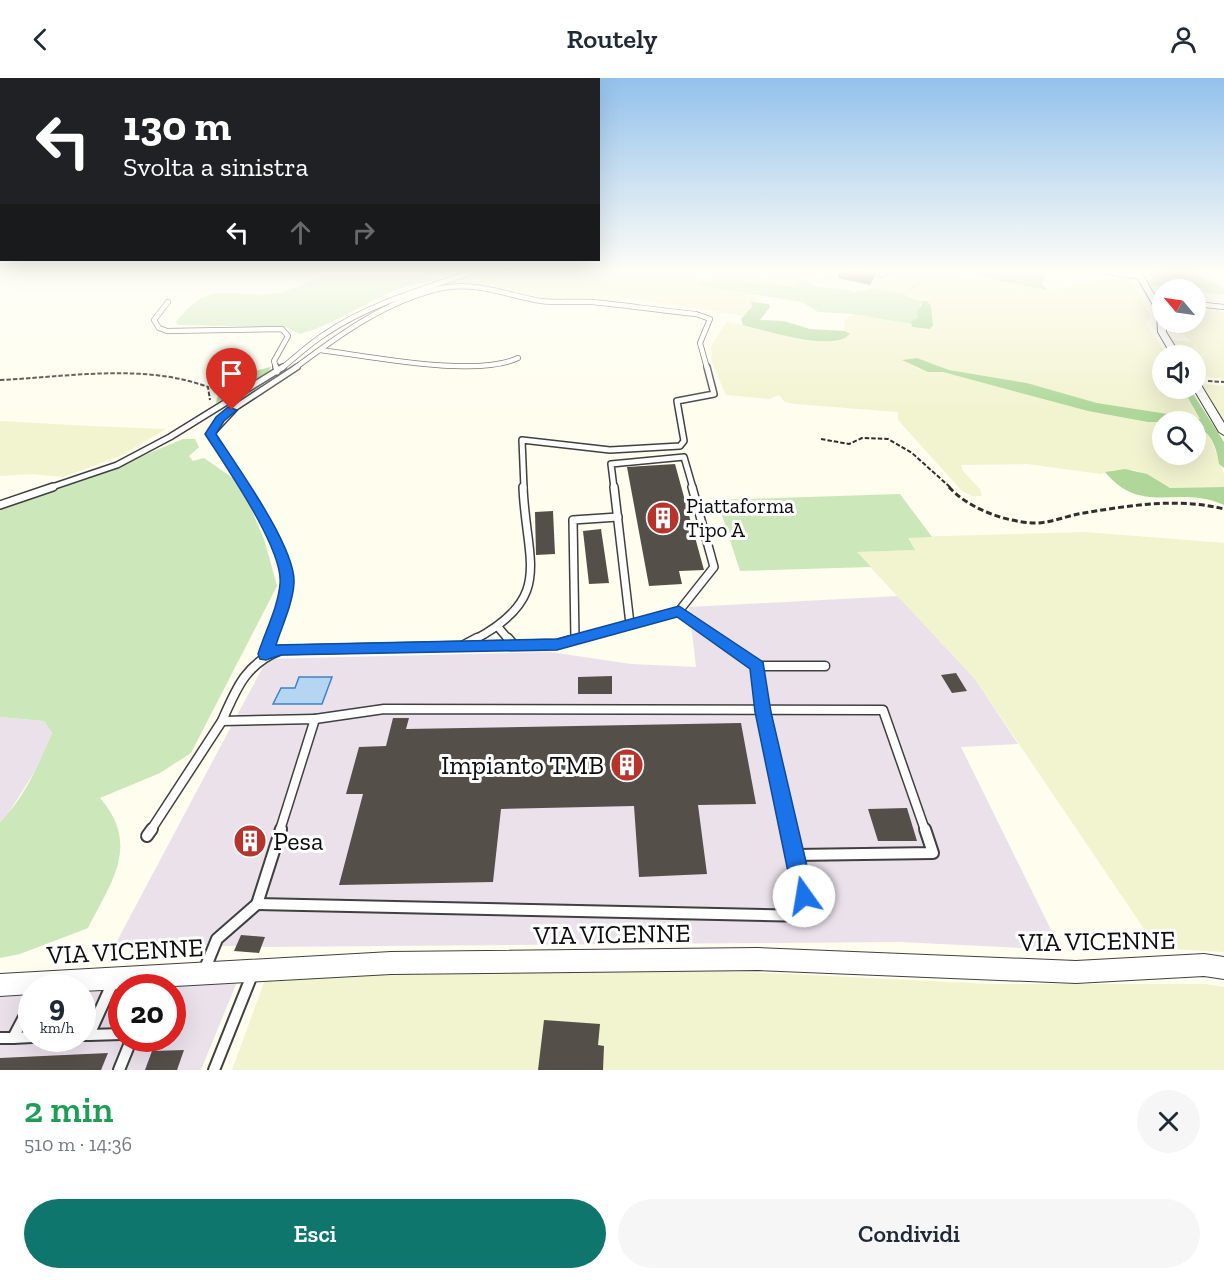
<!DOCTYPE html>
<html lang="it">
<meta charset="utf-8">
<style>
:root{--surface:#fff;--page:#f6f6f7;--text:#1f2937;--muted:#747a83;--accent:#0f766e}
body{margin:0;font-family:"Zilla Slab",serif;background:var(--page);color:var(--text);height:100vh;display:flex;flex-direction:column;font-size:22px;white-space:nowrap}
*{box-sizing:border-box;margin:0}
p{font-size:20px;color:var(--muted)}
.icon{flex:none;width:33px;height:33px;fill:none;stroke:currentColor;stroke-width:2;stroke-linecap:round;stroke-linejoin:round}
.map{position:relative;height:992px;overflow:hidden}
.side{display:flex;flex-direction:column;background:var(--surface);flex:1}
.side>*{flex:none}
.guide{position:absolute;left:0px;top:0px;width:600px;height:183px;box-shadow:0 6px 24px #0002;background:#202124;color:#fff;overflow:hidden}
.needle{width:39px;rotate:299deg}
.tools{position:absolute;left:1152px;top:201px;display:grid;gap:12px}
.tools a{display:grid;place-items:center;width:54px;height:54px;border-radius:50%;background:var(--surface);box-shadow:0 6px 24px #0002;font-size:30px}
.speed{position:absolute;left:18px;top:896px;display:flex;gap:12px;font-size:30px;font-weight:700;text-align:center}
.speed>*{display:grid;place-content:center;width:78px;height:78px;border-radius:50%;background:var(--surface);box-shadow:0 6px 24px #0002;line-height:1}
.speed small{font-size:15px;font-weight:400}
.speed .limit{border:9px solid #d22;background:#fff;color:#111}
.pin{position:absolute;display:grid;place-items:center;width:51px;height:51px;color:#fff;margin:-62px -26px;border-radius:50% 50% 50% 0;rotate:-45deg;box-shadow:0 0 6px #0007}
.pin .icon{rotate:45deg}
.me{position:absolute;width:66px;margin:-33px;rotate:347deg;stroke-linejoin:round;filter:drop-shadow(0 0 4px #0008)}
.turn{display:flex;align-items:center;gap:21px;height:126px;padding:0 24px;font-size:27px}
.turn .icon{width:78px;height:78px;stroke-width:2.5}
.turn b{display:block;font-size:42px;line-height:51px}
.lanes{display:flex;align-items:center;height:57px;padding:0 24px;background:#0003;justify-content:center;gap:30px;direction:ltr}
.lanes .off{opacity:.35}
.round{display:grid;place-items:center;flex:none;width:63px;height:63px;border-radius:32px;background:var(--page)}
.overview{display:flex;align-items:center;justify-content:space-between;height:102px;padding:0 24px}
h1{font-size:36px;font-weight:600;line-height:45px;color:#1e9e55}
.action{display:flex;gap:12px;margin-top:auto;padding:12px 24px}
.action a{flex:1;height:69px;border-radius:36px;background:var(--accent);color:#fff;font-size:24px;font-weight:600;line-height:69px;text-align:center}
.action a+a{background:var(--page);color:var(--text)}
header{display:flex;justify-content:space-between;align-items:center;height:78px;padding:0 24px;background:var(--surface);font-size:27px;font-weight:600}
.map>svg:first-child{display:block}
.industrial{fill:#ebe1eb}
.farmland{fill:#f2f3cf}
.green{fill:#cce7b9}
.forest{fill:#aed799}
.water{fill:#b5d5f3;stroke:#3f83c6;stroke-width:1.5}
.building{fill:#554f4a}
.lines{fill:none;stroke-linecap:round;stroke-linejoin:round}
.lane-far4-casing{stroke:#404040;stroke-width:6}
.lane-far3-casing{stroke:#404040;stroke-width:8}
.lane-far2-casing{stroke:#404040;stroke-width:10}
.lane-far1-casing{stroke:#404040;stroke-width:11}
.lane-casing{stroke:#404040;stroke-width:14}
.street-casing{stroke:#404040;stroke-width:2}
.path-far1{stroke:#2f2f2f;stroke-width:2;stroke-dasharray:4.5 2;stroke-linecap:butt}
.path{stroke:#2f2f2f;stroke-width:3;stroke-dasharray:6 3;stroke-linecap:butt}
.lane-far4{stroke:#fff;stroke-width:4.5}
.lane-far3{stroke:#fff;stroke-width:5}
.lane-far2{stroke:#fff;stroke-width:7}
.lane-far1{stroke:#fff;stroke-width:8}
.lane{stroke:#fff;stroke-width:10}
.street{fill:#fff;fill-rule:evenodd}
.route{fill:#1a73e8;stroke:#114b97;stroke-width:1.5}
.labels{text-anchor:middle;stroke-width:6;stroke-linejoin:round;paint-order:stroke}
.poi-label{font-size:21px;fill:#0d0d0d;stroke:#fff;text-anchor:start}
.near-poi-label{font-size:26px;fill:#0d0d0d;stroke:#fff;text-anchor:end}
.near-street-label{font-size:26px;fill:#0d0d0d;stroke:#fff}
</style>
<header><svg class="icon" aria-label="back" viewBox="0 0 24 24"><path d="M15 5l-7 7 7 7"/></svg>Routely<svg class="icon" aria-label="person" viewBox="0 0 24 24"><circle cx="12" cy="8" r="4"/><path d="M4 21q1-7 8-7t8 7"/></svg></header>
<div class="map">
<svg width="1224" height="992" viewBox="0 0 1224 992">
<rect width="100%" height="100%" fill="#fefdee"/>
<g class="industrial">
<polygon points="898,518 975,601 1018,666 961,669 1061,872 900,864 263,869 116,865 267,581 550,574 631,586 696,589 689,529"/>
<polygon points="0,639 44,643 52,655 40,685 8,736 0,744"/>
<polygon points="237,904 201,992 0,992 0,919 31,917 32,960 82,960 83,914 121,911 122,960 172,960 172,909 158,909"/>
</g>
<g class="farmland">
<polygon points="475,194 702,194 700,208 754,216 758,224 751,224 752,229 745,238 630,220 611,226 556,224 444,206"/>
<polygon points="712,194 855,194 845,204 803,200 797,210 711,198"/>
<polygon points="868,194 914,194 922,201 909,213 941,194 959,194 1052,212 1108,200 1131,201 1150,237 1146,247 1168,277 1162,278 1162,310 1183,311 1201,341 1097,325 1027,305 949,292 917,280 904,282 919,291 943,294 1088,333 1162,345 1162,376 1196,376 1196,348 1205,352 1213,366 1224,396 1224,409 1170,410 1136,392 1113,392 1101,396 1027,386 961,387 963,393 980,411 982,418 972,418 962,413 898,342 898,334 795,326 785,324 779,317 769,321 726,317 712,285 711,268 727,243 791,258 834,264 849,257 845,253 844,243 853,236 911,246 912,249 933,247 931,228 927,223 869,210 861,204"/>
<polygon points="1202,231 1224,234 1224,301 1198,298 1196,278 1183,277 1172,262 1192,264 1183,256 1169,254 1166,245 1196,244 1196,238 1203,238"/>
<polygon points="1197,305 1224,308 1224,348"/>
<polygon points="0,343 89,348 166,351 122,377 63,399 32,396 0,398"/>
<polygon points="1085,454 1224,465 1224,874 1157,870 975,601 856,474 914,472 907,459"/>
<polygon points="664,890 989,906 1205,906 1224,909 1224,992 232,992 265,902 474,891"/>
</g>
<g class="green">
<path d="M330 194H416L441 203C389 203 348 243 300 256L285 249 178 247 176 244C213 198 229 222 277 215 294 212 313 201 330 194Z"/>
<polygon points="914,194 941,194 903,217 921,223 918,240 911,246 853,236 818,234 802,224 700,208 701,201 711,198 797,210 803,200 812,208 850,212 853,214 871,211 869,210 904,216 922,201"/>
<path d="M1149 194C1175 194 1201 196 1224 210V217L1149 207 1146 202 1154 200Z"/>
<path d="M183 361H195L199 369 189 378 193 383 204 380 240 405 264 461 277 508 191 675 160 695 100 720C141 767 111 804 88 850L20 876 0 880V744C24 721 39 686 52 655L44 643 0 639V431L90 400Z"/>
<polygon points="900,416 932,459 908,460 915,472 857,474 871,489 740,493 717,422"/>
</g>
<g class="forest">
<polygon points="976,194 1046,194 1042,206 1047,212 977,198"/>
<polygon points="921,223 927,223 931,228 933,247 930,251 912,249 911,244 918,240 917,233 922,227"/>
<path d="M751 224 769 226 770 229 760 242 784 243 810 251 845 253 850 256C834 274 771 254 750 249L743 247 741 241 752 229Z"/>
<path d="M917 280 949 292 1027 305 1097 325 1200 341 1183 311H1190L1224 364V390L1219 386C1217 370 1211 354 1196 348V344H1148L1088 333 943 294H928L902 282Z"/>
<path d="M271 289 267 296 216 325C219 302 253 293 271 289Z"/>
<path d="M1125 391 1147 396 1170 410 1224 409V427C1177 406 1143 439 1105 394Z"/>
</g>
<polygon class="water" points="299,599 332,599 322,626 273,626 281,610 295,610"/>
<g class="building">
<polygon points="839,194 877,194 870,207 838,200"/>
<polygon points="675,386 704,492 679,493 682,506 649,508 627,389"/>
<polygon points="553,433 555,476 536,477 535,434"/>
<polygon points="601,451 609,505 589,506 583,453"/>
<polygon points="956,595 967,613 952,615 941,597"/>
<polygon points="612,598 612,616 578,616 578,599"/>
<polygon points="393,640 409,640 406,651 741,645 756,726 698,727 707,796 639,799 634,728 501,731 493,804 339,807 363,716 346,716 359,669 386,668"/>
<polygon points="907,730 917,763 878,763 868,731"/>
<polygon points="244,754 263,754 256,772 237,772"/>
<polygon points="241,857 265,859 259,875 234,873"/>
<polygon points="544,942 600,946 598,967 604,968 603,992 538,992"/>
<polygon points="184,972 177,992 145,992 152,973"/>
<polygon points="108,975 101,992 0,992 0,980"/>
</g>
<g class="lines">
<defs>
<g id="lane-far4">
<polyline points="1107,194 1141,199"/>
<polyline points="881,197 887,194"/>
<polyline points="168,224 154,242 159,250 167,253 282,251 288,258 274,283 276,290"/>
<polyline points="1196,226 1224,229"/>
<path d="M320 272C369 278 475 300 518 280"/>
<path d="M282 290C296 279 309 266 325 256 369 226 423 211 473 194"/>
<path d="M295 290C339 257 387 222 442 210 476 203 509 218 541 223 558 225 575 223 592 224 626 227 661 233 696 236L710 241 700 265 707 290"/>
</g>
<g id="lane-far3">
<polyline points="276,289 277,294"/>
<polyline points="49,410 117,387 170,359 283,289"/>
<polyline points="246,410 211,356 236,329 297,289"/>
<polyline points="524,410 522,362 610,372 680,368 684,363 677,323 714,316 707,289"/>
<polyline points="614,410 611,386 684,379 693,410"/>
</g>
<g id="lane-far2">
<path d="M245 409C262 437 289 473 287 507 286 526 277 544 271 562"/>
<polyline points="614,409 630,546"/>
<polyline points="0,427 53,409"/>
<polyline points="679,533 720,562"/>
<polyline points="498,549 509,562"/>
<polyline points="575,561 573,442 618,439"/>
<path d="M474 562C555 519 526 484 523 409"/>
<polyline points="573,562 679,533 714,489 692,409"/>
</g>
<g id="lane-far1">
<polyline points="508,560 514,567"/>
<polyline points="717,560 757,588 763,634 789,752"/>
<polyline points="462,568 477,560"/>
<polyline points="266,576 272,560"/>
<polyline points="757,588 825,588"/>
<polyline points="315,641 384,631 883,632 925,752"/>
<polyline points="151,752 222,643"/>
<path d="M280 752 315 641 222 643C236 611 246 585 281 572L557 566 579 560"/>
</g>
<g id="lane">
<polyline points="147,758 152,751"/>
<polyline points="795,777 933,775 925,751"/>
<polyline points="257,826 808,838 789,751"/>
<polyline points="204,893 217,861 257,826 281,751"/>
<polyline points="82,957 89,957 112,906"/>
<polyline points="89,957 122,956"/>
<polyline points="0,960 13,960 32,924"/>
<polyline points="13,960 32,959"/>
<polyline points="119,992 132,960"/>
<polyline points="214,992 252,897"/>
</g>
<g id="street">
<polygon points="1134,194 1141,194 1162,230 1162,244 1166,244 1166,254 1181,278 1172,278 1158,254 1157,234"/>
<polygon points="1196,304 1201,307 1224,345 1224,357 1219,354 1193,310 1196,310"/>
<polygon points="758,870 1076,883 1204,876 1224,879 1224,901 1204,898 1076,905 758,892 391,896 157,909 122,909 122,911 82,913 82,909 32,909 32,916 0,918 0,896 391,874"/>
</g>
</defs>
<use href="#lane-far4" class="lane-far4-casing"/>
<use href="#lane-far3" class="lane-far3-casing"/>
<use href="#lane-far2" class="lane-far2-casing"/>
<use href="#lane-far1" class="lane-far1-casing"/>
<use href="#lane" class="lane-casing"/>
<use href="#street" class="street-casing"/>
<g class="path-far1">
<path d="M0 302C67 299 144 285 208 309L210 322"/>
<polyline points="1208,303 1224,304"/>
<polyline points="821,361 849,366 862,360 888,361 912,375 951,410"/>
</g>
<path class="path" d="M949 409C969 431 1004 443 1032 445 1047 446 1064 439 1078 436 1126 428 1176 419 1224 431"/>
<use href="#lane-far4" class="lane-far4"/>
<use href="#lane-far3" class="lane-far3"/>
<use href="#lane-far2" class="lane-far2"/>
<use href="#lane-far1" class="lane-far1"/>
<use href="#lane" class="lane"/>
<use href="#street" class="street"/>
</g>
<linearGradient id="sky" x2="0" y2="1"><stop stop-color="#93c1ec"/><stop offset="0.58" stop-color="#fffef7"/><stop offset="1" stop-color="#fffef7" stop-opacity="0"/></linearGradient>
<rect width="1224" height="333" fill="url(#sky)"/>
<path class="route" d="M228 329 237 332 224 343 216 356C237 388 296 470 294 505 293 525 282 548 276 567L557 561 679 528 763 584 771 634 814 818 811 825 804 828 796 825 793 818 755 634 750 591 677 539 557 572 281 577 266 582 260 581 258 576C265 554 278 529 280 506 284 472 225 387 205 356L216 339Z"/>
<defs>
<symbol id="building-disc" viewBox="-11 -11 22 22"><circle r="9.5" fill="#b6342c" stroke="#fff"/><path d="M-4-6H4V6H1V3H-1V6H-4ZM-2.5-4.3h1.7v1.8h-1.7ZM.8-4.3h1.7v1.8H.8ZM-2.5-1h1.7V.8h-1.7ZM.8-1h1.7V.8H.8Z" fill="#fff"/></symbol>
</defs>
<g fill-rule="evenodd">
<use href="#building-disc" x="644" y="421" width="38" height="38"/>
<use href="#building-disc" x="608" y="668" width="38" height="38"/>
<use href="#building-disc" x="231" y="744" width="38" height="38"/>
</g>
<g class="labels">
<g class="poi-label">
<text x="686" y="435">Piattaforma<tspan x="686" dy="24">Tipo A</tspan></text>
</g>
<g class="near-poi-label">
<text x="604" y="696">Impianto TMB</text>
<text x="273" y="772" text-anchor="start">Pesa</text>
</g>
<g class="near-street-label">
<text transform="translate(612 856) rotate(-1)" y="9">VIA VICENNE</text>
<text transform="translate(1097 863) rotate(-1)" y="9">VIA VICENNE</text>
<text transform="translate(125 873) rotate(-3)" y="9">VIA VICENNE</text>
</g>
</g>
</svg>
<div class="tools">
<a><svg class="needle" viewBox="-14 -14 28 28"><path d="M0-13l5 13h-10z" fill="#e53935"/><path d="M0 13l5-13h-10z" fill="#747a83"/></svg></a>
<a><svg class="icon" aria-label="sound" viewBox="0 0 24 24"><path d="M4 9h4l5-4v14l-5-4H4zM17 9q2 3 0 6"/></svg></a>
<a><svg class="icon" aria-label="search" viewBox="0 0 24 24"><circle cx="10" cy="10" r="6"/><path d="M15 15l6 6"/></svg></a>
</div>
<div class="speed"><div>9<small>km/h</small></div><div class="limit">20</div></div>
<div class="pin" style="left:232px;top:332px;background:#d93025"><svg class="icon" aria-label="arrive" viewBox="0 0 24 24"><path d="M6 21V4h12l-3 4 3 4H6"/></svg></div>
<svg class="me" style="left:804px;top:818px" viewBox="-20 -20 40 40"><circle r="19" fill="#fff"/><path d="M0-13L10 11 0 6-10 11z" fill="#1a73e8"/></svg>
<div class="guide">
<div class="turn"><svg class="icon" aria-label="left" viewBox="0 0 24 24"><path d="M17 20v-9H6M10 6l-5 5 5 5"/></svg><div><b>130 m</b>Svolta a sinistra</div></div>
<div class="lanes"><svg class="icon" aria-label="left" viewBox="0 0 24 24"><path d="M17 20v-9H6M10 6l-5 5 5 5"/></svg><svg class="icon off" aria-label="ahead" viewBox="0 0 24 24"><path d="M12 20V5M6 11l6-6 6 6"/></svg><svg class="icon off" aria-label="right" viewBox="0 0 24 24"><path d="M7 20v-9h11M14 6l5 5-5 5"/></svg></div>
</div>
</div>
<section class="side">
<div class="overview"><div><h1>2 min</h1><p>510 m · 14:36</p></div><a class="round"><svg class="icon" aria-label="close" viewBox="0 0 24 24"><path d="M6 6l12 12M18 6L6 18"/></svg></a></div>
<div class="action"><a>Esci</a><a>Condividi</a></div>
</section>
